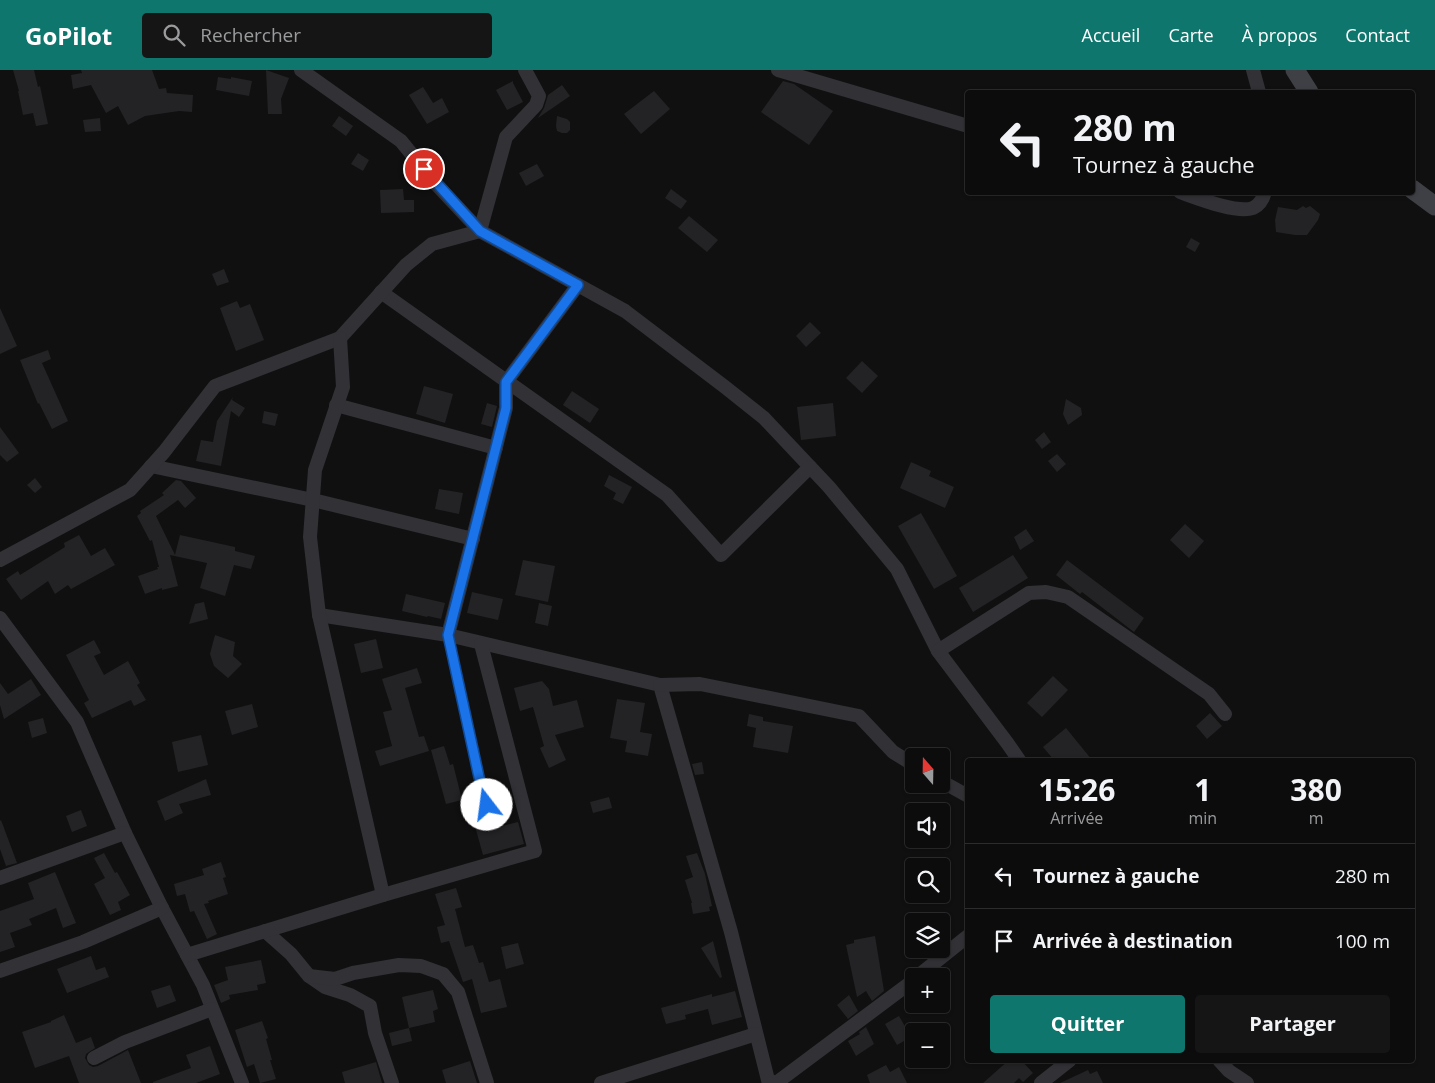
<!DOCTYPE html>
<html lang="fr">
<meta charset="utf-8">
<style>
:root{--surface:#0c0c0d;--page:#151516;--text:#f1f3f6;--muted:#9a9b9d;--line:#2c2c2e;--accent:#0f766e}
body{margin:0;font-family:"Open Sans",sans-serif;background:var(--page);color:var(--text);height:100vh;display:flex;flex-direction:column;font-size:19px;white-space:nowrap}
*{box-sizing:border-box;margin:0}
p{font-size:16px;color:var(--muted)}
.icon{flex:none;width:28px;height:28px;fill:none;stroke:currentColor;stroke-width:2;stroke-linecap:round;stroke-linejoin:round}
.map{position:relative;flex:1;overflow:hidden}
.side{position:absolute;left:965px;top:688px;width:450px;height:305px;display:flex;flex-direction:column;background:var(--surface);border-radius:5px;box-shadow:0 1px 4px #0004,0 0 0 1px var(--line)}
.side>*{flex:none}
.guide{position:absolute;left:965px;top:20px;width:450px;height:105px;border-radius:5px;box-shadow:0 1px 4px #0004,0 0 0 1px var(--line);background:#0c0c0d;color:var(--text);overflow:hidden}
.needle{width:32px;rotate:340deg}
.buttons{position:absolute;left:905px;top:678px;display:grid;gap:10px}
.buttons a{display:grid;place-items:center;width:45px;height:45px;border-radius:5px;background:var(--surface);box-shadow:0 1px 4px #0004,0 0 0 1px var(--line);font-size:25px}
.pin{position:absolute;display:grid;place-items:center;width:42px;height:42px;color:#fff;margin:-21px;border:2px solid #fff;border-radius:50%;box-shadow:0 1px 5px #0007}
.me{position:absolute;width:55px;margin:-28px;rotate:345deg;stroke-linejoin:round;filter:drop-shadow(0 0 4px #0008)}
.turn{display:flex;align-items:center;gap:18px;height:105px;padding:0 25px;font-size:22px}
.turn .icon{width:65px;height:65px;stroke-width:2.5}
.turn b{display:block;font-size:35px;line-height:42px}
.eta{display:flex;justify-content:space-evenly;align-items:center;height:85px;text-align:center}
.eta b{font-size:30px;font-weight:700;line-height:35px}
.primary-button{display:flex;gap:10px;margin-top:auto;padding:10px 25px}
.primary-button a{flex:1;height:58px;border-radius:5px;background:var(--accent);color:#fff;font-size:20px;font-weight:700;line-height:58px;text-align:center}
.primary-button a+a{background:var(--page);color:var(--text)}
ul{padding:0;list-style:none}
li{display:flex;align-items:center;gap:15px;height:65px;padding:0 25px;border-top:1px solid var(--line)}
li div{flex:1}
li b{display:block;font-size:19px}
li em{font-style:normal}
header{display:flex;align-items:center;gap:30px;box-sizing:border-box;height:70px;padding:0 25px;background:var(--accent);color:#fff}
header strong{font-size:24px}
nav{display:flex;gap:28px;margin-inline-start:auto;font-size:18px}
.search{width:350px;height:45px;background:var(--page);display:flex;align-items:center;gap:12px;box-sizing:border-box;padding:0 18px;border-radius:5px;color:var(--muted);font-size:19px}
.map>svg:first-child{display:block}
.building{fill:#232325}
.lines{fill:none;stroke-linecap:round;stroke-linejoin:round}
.lane{stroke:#313136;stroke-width:7}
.street{stroke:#313136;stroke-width:14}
.secondary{stroke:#3f4046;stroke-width:19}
.route-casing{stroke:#114b97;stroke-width:12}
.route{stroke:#1a73e8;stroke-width:9}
</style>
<header>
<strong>GoPilot</strong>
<div class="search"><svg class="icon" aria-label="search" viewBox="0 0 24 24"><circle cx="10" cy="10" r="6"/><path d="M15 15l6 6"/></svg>Rechercher</div>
<nav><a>Accueil</a><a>Carte</a><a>À propos</a><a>Contact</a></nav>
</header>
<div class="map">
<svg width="1435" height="1013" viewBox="0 0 1435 1013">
<rect width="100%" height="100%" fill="#101011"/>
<g class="building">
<polygon points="13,0 34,0 38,17 40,16 48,54 36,56 33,43 23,45 18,21 19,21"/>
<polygon points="81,0 152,0 159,19 166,18 167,23 193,25 192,42 179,41 145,46 128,55 118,36 106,43 91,15 73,19 71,5 82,3"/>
<polygon points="266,0 289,8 281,29 282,44 268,44"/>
<polygon points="218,7 231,9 231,7 252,11 249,26 216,20"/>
<polygon points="513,11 513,13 523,32 507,40 496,20"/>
<polygon points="783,11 794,14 833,41 809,75 761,42"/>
<polygon points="562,15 570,26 538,48 544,38 548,25"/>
<polygon points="423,17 433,33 442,28 449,42 427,54 409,25"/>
<polygon points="654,21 670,39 641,64 624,44"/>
<polygon points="339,46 353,56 346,66 332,56"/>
<polygon points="557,46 567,49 570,52 570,60 567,63 562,63 557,61 556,56"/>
<polygon points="100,48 101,61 85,62 83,50"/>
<polygon points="358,83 369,90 363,101 351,94"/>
<polygon points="537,94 544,106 526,116 519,103"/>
<polygon points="403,119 404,130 414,130 414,142 381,143 380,120"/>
<polygon points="671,119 687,131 681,139 665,128"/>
<polygon points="1303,136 1306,138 1310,136 1320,144 1318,150 1307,165 1295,165 1276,162 1275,150 1278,137 1297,140"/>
<polygon points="689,146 718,170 707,182 678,158"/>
<polygon points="1191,168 1200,173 1195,182 1186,177"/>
<polygon points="224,199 229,212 217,216 212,204"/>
<polygon points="237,231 240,238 250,234 264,270 236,281 220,238"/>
<polygon points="0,238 17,276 0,284"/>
<polygon points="810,252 821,263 806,277 796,266"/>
<polygon points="48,280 51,289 42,293 68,351 52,359 39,333 38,334 20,290"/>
<polygon points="862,291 878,306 862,323 846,308"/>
<polygon points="424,316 453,324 445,353 416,344"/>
<polygon points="572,321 599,339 590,353 563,335"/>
<polygon points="233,327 232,330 245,338 239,347 231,341 221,396 196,391 201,370 213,372 217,351"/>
<polygon points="1066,329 1081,338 1082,345 1068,355 1063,344"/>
<polygon points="487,333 497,336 492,357 481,354"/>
<polygon points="833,333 836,366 801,370 797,337"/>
<polygon points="264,341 278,344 275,356 262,353"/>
<polygon points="0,357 19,383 7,392 0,385"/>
<polygon points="1044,362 1051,372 1042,379 1035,370"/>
<polygon points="1057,384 1066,394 1057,402 1048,391"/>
<polygon points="911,392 931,401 929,406 954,417 945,438 900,418"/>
<polygon points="609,405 632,417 623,434 613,429 616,423 604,416"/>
<polygon points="35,408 42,417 35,423 27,415"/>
<polygon points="176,410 181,411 196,428 185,438 178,430 156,446 175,485 180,465 235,477 235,481 255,486 251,499 234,495 225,526 200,518 207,493 170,485 178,516 162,520 162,518 145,524 138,506 158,499 157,497 159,497 152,470 150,471 137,446 141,443 140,441 164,425 162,423"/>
<polygon points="439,419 463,423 459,444 435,439"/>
<polygon points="921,443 957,506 934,519 898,456"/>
<polygon points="1185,454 1204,471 1189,488 1170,470"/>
<polygon points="1026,459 1034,471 1020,480 1014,467"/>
<polygon points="79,465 91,486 105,478 115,495 71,519 68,515 55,524 48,511 21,530 6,509 18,501 20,505 65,477 64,473"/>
<polygon points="1013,485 1028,508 973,542 959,518"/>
<polygon points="523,490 555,496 548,532 515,525"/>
<polygon points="1067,490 1144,548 1134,562 1082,522 1080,524 1056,505"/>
<polygon points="472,522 503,529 498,550 467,543"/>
<polygon points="406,524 445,533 441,549 428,546 427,547 402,541"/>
<polygon points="204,532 208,549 189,554 195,534"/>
<polygon points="539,533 552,536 548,556 535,553"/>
<polygon points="215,565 235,572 233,586 242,594 228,608 214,596 210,584"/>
<polygon points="376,569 383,598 361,603 354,574"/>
<polygon points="94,570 101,583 94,586 104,605 128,591 140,613 137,615 146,630 134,636 131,630 92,648 84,633 89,630 66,585"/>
<polygon points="417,598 422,613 405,618 419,667 424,666 429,681 380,696 375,681 392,676 383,642 392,640 382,609"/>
<polygon points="1053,606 1068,620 1042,647 1027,633"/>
<polygon points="31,609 41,625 4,649 0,635 0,613 8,624"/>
<polygon points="542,611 549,619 553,636 577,630 584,657 555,665 566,690 549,698 540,678 544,676 533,637 520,641 514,618"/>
<polygon points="617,629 645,633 640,662 652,664 648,686 625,682 627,671 610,668"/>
<polygon points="252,634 258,657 232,665 225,641"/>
<polygon points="1210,643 1222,656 1207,669 1196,656"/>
<polygon points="749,644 763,647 763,651 793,656 788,683 753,677 756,658 747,656"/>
<polygon points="43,648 47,663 32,668 28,652"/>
<polygon points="1066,658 1092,690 1054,690 1043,677"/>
<polygon points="201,665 208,695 178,702 172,672"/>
<polygon points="444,676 450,695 453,694 462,730 446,734 431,680"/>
<polygon points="702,692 704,704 695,705 692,694"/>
<polygon points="206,709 211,725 179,734 183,743 165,751 157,731"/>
<polygon points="609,727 612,738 593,743 590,732"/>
<polygon points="81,740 87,756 72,762 66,746"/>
<polygon points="494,744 498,757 518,752 524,774 483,785 473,749"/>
<polygon points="1,750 17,793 6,796 0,779 0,751"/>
<polygon points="104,783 115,803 117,802 130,825 118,832 121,840 110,845 94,814 105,808 94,788"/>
<polygon points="697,783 705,804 712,836 709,837 710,841 693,844 691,833 692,833 685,810 693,807 686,786"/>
<polygon points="221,792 226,807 223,808 228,824 208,831 209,833 204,834 217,864 207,869 194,841 190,842 185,824 177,826 174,814 204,805 202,799"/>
<polygon points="55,802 76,853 63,858 56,838 29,849 32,855 10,863 15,877 0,882 0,841 34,829 28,813"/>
<polygon points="456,818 462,837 455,839 465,877 473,875 479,893 483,892 489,912 500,909 507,937 481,943 472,909 463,912 449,871 441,873 437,857 445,855 435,824"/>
<polygon points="875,866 884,921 872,931 866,921 857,927 846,875 854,873 854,870"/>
<polygon points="713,871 722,907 720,908 701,878"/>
<polygon points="518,873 524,894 506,899 501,877"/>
<polygon points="91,886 96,900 105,897 109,907 67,923 57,899"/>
<polygon points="261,890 266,913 257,915 258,920 229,925 230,929 221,933 214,915 228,910 225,897"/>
<polygon points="170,915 176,931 157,938 151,921"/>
<polygon points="433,920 438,939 433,941 435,952 409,958 402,927"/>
<polygon points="735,921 742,947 712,955 708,939 685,945 686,949 666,954 661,938 712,924 712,927"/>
<polygon points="849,925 858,941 848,949 837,935"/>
<polygon points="64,945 76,973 91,967 95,978 86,984 85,988 89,995 93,997 98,996 128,980 141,1013 79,1013 69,986 35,998 22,962 51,952 51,951"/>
<polygon points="899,946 911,967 897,975 885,954"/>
<polygon points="262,951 268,968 266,969 272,990 270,990 276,1009 260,1013 254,994 247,997 235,960"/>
<polygon points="866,957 874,974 856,986 848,971 860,964 859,962"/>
<polygon points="409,958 412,971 392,976 389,963"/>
<polygon points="210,976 220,1004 196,1013 153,1013 153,1012 191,998 186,985"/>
<polygon points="1009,990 1021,990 1033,1003 1023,1012 1019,1008 1014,1013 983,1013"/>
<polygon points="470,991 477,1013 446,1013 442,1000"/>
<polygon points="376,992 382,1013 345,1013 342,1002"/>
<polygon points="886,995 890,1002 899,997 907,1013 870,1013 867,1005"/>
<polygon points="1088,1000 1090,1004 1097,1001 1103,1013 1060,1013"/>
</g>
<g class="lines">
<polyline class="lane" points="448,565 479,707 487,735"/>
<g class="street">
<polyline points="301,0 401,71 435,113 480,161 625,241 725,317 764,348 829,417 897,499 938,581 1008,674 1019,690"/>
<polyline points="778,0 968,56"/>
<polyline points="1253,0 1259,22"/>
<path d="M1180 122C1197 128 1237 144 1253 138 1260 135 1263 129 1265 122"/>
<polyline points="578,215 506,312 506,338 448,565 660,615 731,862 768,1010 776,1013"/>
<polyline points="381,222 667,425 721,485 810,397"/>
<polyline points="336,335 496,378"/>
<polyline points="151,396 313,430 473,469"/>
<polyline points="0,490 130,420 164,382 215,316 340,268 406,195 432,174 480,161 506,67 536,35 539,26 525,0"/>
<polyline points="319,545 448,565"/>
<polyline points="0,548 77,652 125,763"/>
<polyline points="938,581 1029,523 1046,522 1068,527 1209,624 1225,644"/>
<polyline points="660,615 700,614 859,646 893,682 914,695"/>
<polyline points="941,711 968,726"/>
<polyline points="0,808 125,763 162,838 203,915 242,1013"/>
<polyline points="383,825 535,781 481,574"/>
<polyline points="265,861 291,884 309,906 325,917 350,925 370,936 375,963 392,1013"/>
<polyline points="187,885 383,825 319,545 310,467 315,400 343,317 340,268"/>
<polyline points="0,901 83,872 162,838"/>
<polyline points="309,906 335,909 353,903 399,895 421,896 443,904 458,922 487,1013"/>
<polyline points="918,906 968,866"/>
<polyline points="94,988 125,972 212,939"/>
<polyline points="1219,990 1229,1001 1247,1013"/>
<polyline points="601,1013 756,964"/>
<polyline points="776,1013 914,910"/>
<polyline points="1041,1013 1070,990"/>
</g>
<g class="secondary">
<polyline points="1295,0 1309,22"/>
<polyline points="1412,119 1435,136"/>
</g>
</g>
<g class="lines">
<defs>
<polyline id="route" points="424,99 480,161 578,215 506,312 506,338 448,565 479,707 487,735"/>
</defs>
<use href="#route" class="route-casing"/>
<use href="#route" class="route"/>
</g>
</svg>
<div class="buttons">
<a><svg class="needle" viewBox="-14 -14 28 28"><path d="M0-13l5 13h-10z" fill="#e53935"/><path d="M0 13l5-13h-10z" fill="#9a9b9d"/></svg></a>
<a><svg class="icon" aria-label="sound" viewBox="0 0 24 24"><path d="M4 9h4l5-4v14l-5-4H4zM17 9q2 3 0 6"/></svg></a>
<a><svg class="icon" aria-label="search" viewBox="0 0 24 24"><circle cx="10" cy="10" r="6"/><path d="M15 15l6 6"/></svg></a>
<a><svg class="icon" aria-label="layers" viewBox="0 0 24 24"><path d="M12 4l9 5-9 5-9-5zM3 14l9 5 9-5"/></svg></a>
<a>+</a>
<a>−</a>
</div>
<div class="pin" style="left:424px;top:99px;background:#d93025"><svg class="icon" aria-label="arrive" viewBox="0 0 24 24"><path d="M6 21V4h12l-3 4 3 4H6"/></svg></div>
<svg class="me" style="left:487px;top:735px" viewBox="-20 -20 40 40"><circle r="19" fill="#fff"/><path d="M0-13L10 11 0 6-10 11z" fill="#1a73e8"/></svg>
<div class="guide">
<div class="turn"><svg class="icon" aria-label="left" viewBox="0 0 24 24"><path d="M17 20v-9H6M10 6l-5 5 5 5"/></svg><div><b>280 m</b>Tournez à gauche</div></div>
</div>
<section class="side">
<div class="eta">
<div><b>15:26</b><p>Arrivée</p></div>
<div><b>1</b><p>min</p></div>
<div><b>380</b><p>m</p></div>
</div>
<ul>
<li><svg class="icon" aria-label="left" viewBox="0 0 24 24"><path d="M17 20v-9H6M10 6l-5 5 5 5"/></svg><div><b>Tournez à gauche</b></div><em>280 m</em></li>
<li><svg class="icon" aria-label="arrive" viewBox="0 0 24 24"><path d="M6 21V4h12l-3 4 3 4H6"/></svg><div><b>Arrivée à destination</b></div><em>100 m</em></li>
</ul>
<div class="primary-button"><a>Quitter</a><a>Partager</a></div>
</section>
</div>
